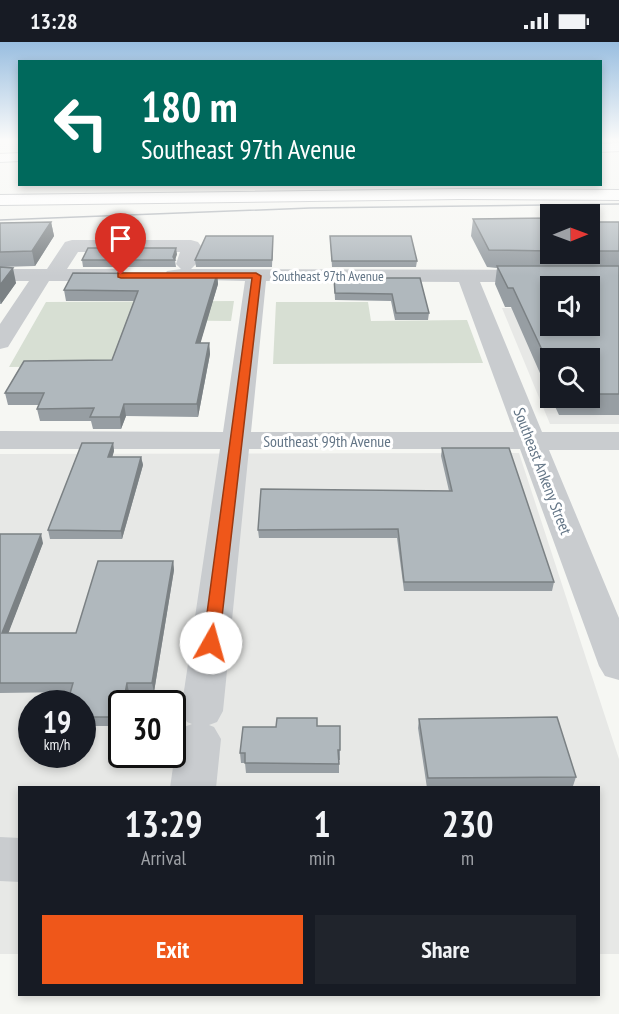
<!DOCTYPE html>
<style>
:root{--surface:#171b24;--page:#20242c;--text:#f1f3f6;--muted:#9ea1a6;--accent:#ef571a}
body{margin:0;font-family:"PT Sans Narrow",sans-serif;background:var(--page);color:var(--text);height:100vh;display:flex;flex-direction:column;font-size:22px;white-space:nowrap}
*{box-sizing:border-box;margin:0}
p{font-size:20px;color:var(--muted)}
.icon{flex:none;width:33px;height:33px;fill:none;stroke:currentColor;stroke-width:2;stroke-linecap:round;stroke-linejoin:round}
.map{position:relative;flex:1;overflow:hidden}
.side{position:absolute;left:18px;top:744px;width:582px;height:210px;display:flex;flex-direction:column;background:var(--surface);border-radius:0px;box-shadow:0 3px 9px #0003}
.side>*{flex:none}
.banner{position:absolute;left:18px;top:18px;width:584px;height:126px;border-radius:0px;box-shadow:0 3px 9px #0003;background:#00695c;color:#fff;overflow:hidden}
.needle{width:39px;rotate:89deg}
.fabs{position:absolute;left:540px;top:162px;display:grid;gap:12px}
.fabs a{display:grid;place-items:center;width:60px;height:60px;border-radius:0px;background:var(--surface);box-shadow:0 3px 9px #0003;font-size:30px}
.speed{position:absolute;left:18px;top:648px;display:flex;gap:12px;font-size:30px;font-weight:700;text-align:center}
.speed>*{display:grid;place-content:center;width:78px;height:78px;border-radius:50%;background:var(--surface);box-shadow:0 3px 9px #0003;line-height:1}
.speed small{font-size:15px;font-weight:400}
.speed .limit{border:3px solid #111;border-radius:9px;background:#fff;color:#111}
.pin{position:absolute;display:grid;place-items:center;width:51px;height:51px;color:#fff;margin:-62px -26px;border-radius:50% 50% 50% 0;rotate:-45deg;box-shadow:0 0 6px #0007}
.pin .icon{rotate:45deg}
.me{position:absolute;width:66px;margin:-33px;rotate:7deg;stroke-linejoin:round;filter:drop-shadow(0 0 4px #0008)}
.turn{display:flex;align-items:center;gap:21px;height:126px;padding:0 24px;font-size:27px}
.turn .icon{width:78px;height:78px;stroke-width:2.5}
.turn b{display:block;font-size:42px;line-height:51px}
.eta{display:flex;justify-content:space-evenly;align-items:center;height:102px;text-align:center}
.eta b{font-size:36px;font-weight:800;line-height:42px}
.action{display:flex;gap:12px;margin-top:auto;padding:12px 24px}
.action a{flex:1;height:69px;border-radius:0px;background:var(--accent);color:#fff;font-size:24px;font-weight:800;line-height:69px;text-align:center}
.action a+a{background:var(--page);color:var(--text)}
.status{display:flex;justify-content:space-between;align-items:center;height:42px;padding:0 30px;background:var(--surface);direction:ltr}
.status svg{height:16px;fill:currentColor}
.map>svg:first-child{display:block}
.built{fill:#e7e8e6;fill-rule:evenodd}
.green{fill:#d7dfd3}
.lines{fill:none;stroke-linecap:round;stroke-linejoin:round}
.highway-casing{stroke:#babdc0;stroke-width:2}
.minor{fill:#c9cccf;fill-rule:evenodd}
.highway{fill:#fff;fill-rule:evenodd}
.tram{stroke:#a6acb2;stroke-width:1.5}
.wall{fill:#979ea3}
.shaded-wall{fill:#7b8184}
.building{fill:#b0b8bd;stroke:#7b8184;stroke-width:1.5;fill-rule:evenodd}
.route{fill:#ef571a;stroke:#9b3911;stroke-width:1.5}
.labels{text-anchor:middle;stroke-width:6;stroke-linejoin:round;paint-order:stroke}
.far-street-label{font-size:14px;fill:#637586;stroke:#fff}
.street-label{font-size:16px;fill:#637586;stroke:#fff}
</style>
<div class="status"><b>13:28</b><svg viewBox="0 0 49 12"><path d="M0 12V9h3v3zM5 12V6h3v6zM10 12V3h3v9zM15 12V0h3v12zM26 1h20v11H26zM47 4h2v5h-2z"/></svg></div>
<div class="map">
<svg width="619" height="972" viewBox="0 0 619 972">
<rect width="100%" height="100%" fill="#f6f7f3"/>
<g class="built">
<path d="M502 266H550V284H590L619 268V382H550ZM550 316H590V356H550Z"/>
<path d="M519 411 619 717V912H599L598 746H20L19 912H0V412ZM32 662H82V712H32ZM122 662H172V712H122Z"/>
</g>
<g class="green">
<polygon points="234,259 231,279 134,278 118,324 9,325 46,260"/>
<polygon points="276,260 368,260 371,279 467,278 483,321 273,322"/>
</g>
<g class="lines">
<defs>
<g id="highway">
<polygon points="619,101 619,109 600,110 600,102"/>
<polygon points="20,111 20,119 0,120 0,112"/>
<polygon points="460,147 619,148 619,158 460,157 0,163 0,153"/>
</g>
</defs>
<use href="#highway" class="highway-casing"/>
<g class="minor">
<polygon points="610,98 619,98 619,104"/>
<path d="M72 198H191L198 200 201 204 196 222 191 227 619 228V240H480L542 390H619V408H549L619 576V638L605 634 599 624 520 407H249L223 669 217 680 209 683 214 685 221 697 216 746H170L177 697 184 685 192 682 187 680 181 669 220 407H0V389L223 390 245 239 167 237 164 233 167 229 181 227 176 222 180 210H78L67 227H116L123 229 126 233 123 237 116 239H49L8 305 0 307V282L29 239H0V227H47L65 200ZM266 239 459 240 514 390H251Z"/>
<polygon points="0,795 20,796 20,840 0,839"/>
</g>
<use href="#highway" class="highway"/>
<polyline class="tram" points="0,178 310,166 619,162"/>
</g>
<g class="wall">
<polygon points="550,176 550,212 590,212 590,180 619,180 619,373 559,373 551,356 590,356 590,316 550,316 550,354 511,265 505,265 495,242 497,226 487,225 471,194 473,177"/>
<polygon points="51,180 54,194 35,224 1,225 16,241 1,262 0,262 0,181"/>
<polygon points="330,194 417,219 416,225 332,225"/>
<polygon points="273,200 272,225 196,225 195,218"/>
<polygon points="177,212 175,218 176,225 83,225 82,218"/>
<polygon points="217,232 218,242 200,301 209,301 210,312 198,375 126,374 121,387 93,387 91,379 40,379 37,367 39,363 8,363 5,351 112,318 134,259 66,259 64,248"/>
<polygon points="334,236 420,236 429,271 428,278 395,278 391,259 335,258"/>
<polygon points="113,401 114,409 112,415 141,415 143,423 122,497 50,497 48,488"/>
<polygon points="442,406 554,540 552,549 404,549 397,496 259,496 258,488 449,449 441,414"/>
<polygon points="0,492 43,501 8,591 76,591 173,519 174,528 154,650 129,650 122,662 122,684 82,684 82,662 70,650 0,651"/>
<polygon points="419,677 576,735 573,744 427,746 418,686"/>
<polygon points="317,684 340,708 340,718 339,718 339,731 246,731 245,721 241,721 240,711"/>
</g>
<g class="shaded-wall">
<polygon points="51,180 54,194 35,224 32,209"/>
<polygon points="176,206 177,212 175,218 173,215"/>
<polygon points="13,226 16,241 1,262 0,257 0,243"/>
<polygon points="217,232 218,242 197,313 196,301"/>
<polygon points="209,301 210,312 198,375 197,362"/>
<polygon points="124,362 126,374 121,387 120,375"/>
<polygon points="113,401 114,409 110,423 108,415"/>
<polygon points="141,415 143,423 122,497 121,489"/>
<polygon points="41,492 43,501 5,600 2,591"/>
<polygon points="173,519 174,528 154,650 152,641"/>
<polygon points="127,641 129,650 127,662 123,662"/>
</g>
<g class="building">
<polygon points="550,176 550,209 489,208 473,177"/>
<polygon points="51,180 32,209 0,210 0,181"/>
<rect x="590" y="180" width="29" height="29"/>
<polygon points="206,194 273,194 272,218 195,218"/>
<polygon points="330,194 411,194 417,219 332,219"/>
<polygon points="88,206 176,206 173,215 175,218 82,218"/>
<path d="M497 224H619V352H590V316H550V325L513 246H508ZM550 244H590V284H550Z"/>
<polygon points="0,225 13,226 0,243"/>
<polygon points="73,231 217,232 196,301 209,301 197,362 124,362 120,375 90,375 94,366 37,367 44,351 5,351 24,319 112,318 138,249 64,248"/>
<polygon points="334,236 420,236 429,271 396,271 392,252 335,251"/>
<polygon points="82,401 113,401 108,415 141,415 121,489 48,488"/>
<polygon points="442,406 509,406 554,540 404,540 398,487 258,488 261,447 452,449"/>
<polygon points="0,492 41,492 2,591 76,591 98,519 173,519 152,641 127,641 123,662 122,662 120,675 82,675 82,662 67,662 73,641 0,641"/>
<polygon points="557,675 576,735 428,736 419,677"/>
<polygon points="277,676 317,676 317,684 340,684 340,708 338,708 339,722 245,721 245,711 240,711 243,685 276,685"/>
</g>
<linearGradient id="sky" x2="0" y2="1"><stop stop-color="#99bee0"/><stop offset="0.42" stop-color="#fbfbfa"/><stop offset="1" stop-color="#fbfbfa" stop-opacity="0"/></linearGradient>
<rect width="619" height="234" fill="url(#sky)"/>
<polygon class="route" points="118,231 256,231 261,234 219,601 216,605 205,605 203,601 252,236 121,236 118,235"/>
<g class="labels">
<g class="far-street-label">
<text x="328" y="239">Southeast 97th Avenue</text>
</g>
<g class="street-label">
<text x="327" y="405">Southeast 99th Avenue</text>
<text transform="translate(543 429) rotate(69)" y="6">Southeast Ankeny Street</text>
</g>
</g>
</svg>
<div class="fabs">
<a><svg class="needle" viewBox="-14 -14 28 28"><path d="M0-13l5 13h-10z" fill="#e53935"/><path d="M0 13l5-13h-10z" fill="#9ea1a6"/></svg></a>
<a><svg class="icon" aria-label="sound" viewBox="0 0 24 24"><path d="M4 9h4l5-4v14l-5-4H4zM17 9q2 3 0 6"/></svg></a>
<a><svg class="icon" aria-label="search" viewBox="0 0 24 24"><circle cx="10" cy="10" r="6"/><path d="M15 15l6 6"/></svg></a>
</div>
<div class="speed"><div>19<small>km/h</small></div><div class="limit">30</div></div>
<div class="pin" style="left:121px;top:233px;background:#d93025"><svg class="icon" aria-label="arrive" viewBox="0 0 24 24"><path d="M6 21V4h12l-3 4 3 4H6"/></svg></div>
<svg class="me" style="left:211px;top:601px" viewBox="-20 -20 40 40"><circle r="19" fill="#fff"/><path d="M0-13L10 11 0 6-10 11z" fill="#ef571a"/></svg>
<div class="banner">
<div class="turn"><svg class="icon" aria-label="left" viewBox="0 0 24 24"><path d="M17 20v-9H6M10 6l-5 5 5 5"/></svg><div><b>180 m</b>Southeast 97th Avenue</div></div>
</div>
<section class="side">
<div class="eta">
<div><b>13:29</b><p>Arrival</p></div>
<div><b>1</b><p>min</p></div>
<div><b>230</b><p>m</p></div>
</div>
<div class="action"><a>Exit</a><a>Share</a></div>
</section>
</div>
